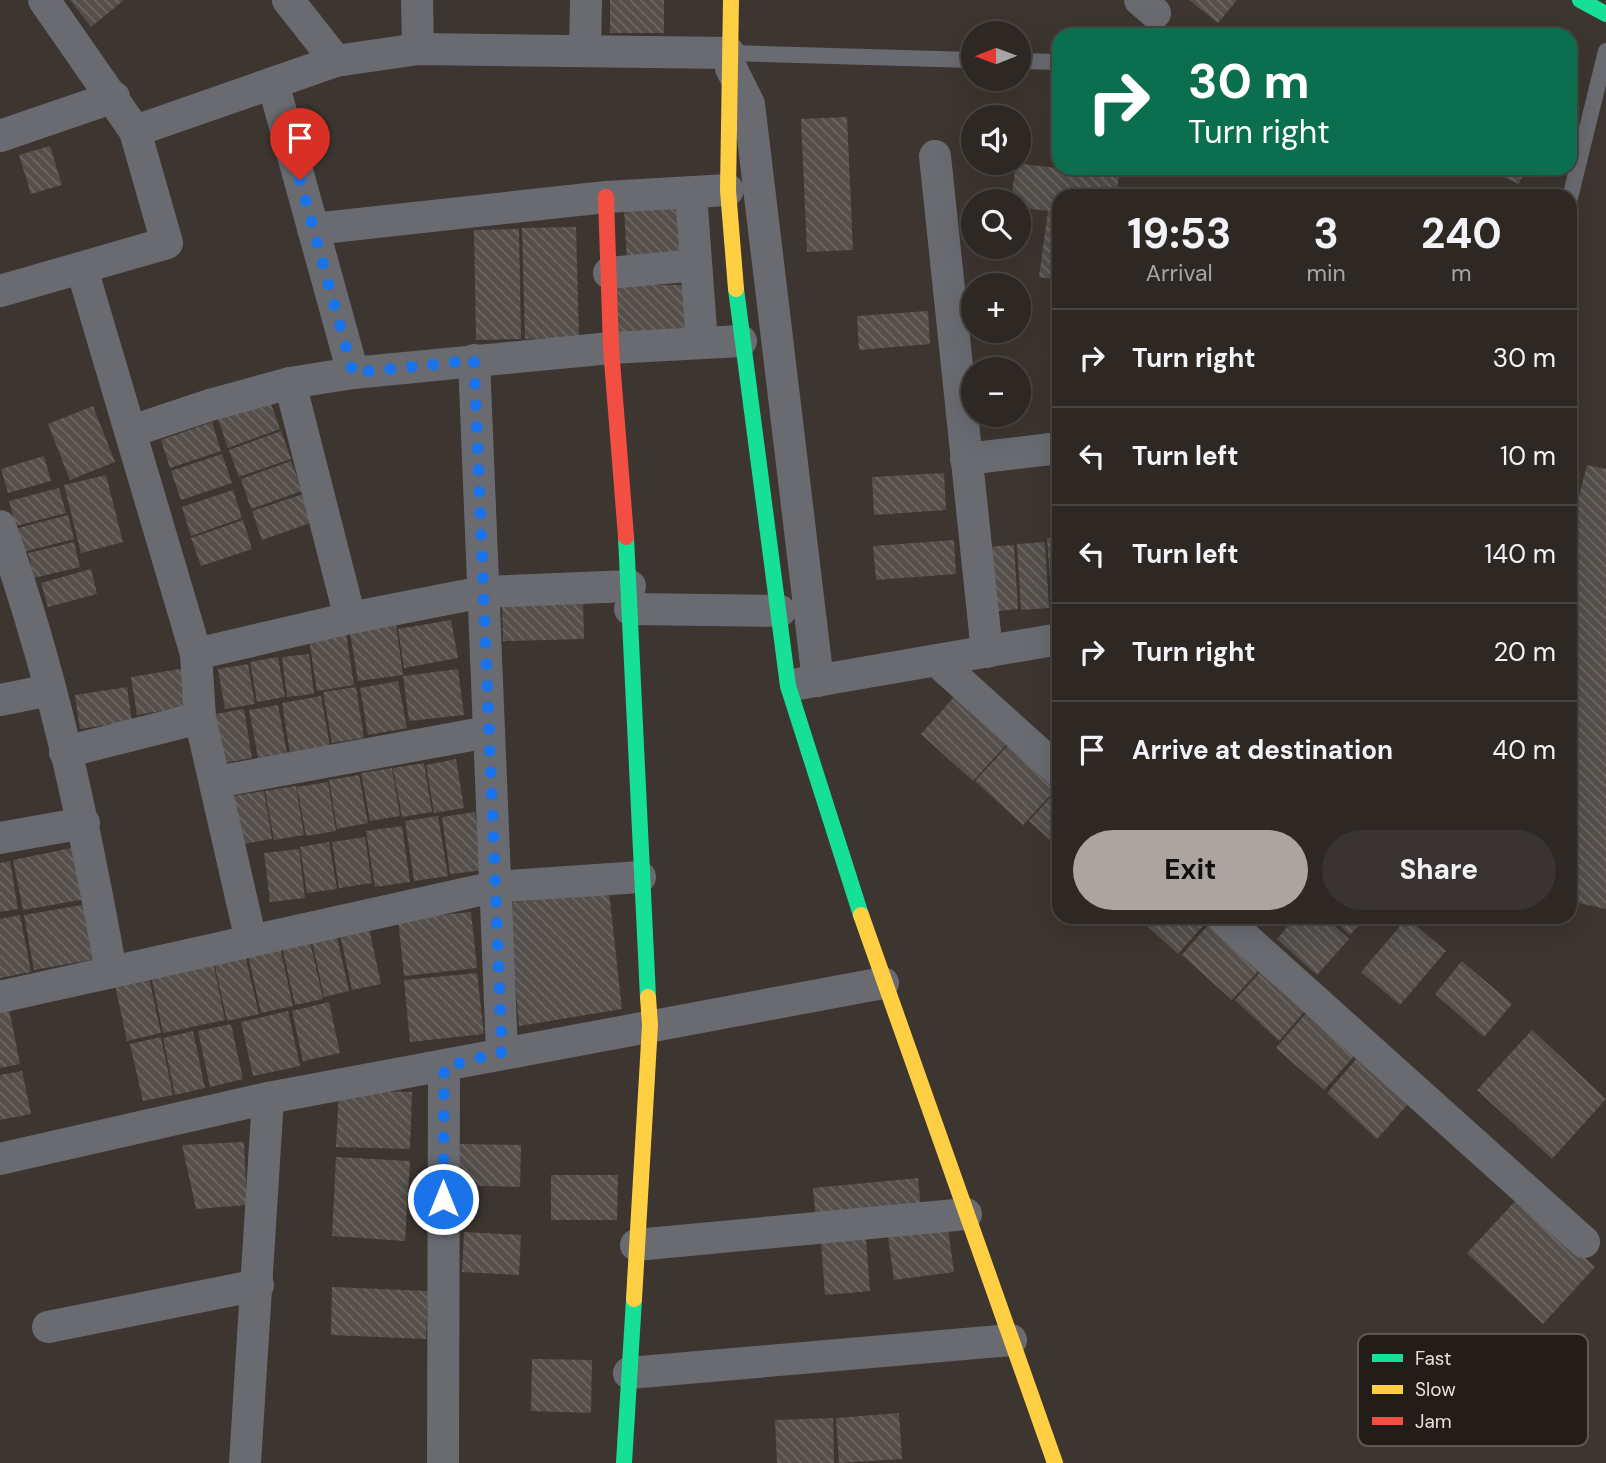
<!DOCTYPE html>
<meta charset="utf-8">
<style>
:root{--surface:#2d2824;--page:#393431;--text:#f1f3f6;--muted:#a7a6a6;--line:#484441;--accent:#aca59f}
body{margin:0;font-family:"DM Sans",sans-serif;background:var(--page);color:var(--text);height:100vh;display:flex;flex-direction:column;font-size:26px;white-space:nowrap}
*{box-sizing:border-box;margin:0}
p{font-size:23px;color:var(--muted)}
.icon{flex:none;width:38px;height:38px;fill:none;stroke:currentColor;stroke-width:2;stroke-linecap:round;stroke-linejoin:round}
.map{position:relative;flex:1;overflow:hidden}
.side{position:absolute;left:1052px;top:189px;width:525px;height:735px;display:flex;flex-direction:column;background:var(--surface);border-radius:21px;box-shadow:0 7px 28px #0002,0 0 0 2px var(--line)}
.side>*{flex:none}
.hud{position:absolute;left:1052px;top:28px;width:525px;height:147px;border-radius:21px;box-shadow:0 7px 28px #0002,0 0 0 2px var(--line);background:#0b6e4f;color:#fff;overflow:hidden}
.needle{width:46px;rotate:269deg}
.tools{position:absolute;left:961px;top:21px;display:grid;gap:14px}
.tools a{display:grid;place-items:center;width:70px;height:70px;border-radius:50%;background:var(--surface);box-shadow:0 7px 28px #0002,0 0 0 2px var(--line);font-size:35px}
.pin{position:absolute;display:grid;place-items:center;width:60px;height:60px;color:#fff;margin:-72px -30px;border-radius:50% 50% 50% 0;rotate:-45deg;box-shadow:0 0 7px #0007}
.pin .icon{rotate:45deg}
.me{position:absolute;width:77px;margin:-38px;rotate:0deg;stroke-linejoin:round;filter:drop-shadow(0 0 5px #0008)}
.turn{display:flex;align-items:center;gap:24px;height:147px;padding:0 21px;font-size:32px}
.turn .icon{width:91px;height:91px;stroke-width:2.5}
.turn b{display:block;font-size:49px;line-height:60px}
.eta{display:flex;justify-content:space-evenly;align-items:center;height:119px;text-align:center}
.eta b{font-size:42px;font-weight:700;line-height:49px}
.action{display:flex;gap:14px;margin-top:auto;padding:14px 21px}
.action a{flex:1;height:80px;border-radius:42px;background:var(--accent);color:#111;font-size:28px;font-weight:700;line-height:80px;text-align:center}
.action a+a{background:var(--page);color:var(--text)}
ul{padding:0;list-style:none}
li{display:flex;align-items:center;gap:21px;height:98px;padding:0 21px;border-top:2px solid var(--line)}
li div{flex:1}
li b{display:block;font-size:26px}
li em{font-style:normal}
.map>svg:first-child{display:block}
.building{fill:url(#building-back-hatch)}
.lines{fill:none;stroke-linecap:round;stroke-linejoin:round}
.lane{stroke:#696b71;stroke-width:16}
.street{stroke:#696b71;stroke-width:32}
.fast{stroke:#16e098;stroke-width:16}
.slow{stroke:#ffcf43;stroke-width:16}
.jam{stroke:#f24e42;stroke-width:16}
.route{stroke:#1a73e8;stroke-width:12;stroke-dasharray:0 21.6}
.key{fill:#221d19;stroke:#5d5853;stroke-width:2}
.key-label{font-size:19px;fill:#e8e1db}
</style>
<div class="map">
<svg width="1606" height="1463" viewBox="0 0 1606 1463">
<defs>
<pattern id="building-back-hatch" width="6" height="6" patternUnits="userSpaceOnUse" patternTransform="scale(1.75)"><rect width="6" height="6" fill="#544f4b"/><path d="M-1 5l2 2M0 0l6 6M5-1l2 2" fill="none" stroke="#6d6864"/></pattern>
</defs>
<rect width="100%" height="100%" fill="#3c3530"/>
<g class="building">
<polygon points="70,0 124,0 91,27"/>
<rect x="610" y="0" width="54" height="33"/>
<polygon points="1189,0 1237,0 1218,23"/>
<polygon points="847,117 853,250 807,252 801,119"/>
<polygon points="50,146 62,185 31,194 19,155"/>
<polygon points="1016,163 1119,176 1116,196 1059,196 1059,280 1039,277 1048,211 1018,207 1018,201 1011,201"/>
<polygon points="1484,168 1526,168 1519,184"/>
<polygon points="683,205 686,260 627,263 624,208"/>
<polygon points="576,227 579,338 525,339 522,228"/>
<polygon points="519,229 521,339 476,340 474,230"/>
<polygon points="614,285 687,285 688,336 615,336"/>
<polygon points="928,311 930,344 859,350 857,316"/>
<polygon points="270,401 280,429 228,448 218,419"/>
<polygon points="93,406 115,462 70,480 48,424"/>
<polygon points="212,422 221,451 170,468 161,440"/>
<polygon points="281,431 291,459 239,477 229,450"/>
<polygon points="222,454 232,483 181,500 171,471"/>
<polygon points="44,456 51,481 8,493 1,469"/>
<polygon points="291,461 302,491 251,509 241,479"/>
<polygon points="1587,465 1606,469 1606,909 1570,901 1570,488 1578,500"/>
<polygon points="944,473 946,510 874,515 872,477"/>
<polygon points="106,475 123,542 81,553 64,485"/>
<polygon points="59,488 66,513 16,526 9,501"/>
<polygon points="233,490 242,518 191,536 182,507"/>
<polygon points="303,494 313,522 262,540 252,511"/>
<polygon points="68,515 74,539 23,552 18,528"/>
<polygon points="243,520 252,549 201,566 191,538"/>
<polygon points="1047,538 1059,538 1059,607 1052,608"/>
<polygon points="954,540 956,574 876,580 873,546"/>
<polygon points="74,542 80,567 34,578 28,553"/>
<polygon points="1045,542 1049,608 1021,610 1017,544"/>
<polygon points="1014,545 1018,609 989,612 984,547"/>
<polygon points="91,569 97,594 48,607 41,583"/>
<polygon points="583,601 584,639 503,641 502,603"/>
<polygon points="451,620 458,658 404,668 398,629"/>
<polygon points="396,625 403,675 358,681 350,633"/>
<polygon points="346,633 354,685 317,691 309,639"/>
<polygon points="309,654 314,694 287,697 282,657"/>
<polygon points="278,657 285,697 257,702 250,662"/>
<polygon points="248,664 255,704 225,709 218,669"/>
<polygon points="186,668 192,706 137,715 131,677"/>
<polygon points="458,669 464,715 409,721 403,676"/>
<polygon points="398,681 407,728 368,735 360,688"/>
<polygon points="127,687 132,721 80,729 75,695"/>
<polygon points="356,687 364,738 332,743 323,692"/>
<polygon points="321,696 330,746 290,753 282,703"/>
<polygon points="955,696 1007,744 973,781 921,734"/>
<polygon points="278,705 287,753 258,758 249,710"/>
<polygon points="244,709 252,758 218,764 210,715"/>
<polygon points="1008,745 1056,789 1023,825 975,781"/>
<polygon points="456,759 464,808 434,813 426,765"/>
<polygon points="424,763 432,812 402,817 393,768"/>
<polygon points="392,768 400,816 370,821 361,773"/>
<polygon points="359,775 368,823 337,829 329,780"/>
<polygon points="328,782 336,831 306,836 297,787"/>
<polygon points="296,786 304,835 274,840 265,791"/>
<polygon points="264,791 272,839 242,844 233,796"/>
<polygon points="1056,791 1059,793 1059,848 1029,821"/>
<polygon points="475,812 484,870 450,874 442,817"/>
<polygon points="438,816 448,876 414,881 405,821"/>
<polygon points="402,826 410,882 375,887 366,831"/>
<polygon points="365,837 372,883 339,888 332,842"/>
<polygon points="329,842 337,889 307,893 300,847"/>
<polygon points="76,847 86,899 23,910 13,860"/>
<polygon points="299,849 305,898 270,902 264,853"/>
<polygon points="10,861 18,909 0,912 0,863"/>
<polygon points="609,892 622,1009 519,1026 508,903"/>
<polygon points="87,904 96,959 34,970 24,915"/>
<polygon points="471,912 477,968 404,976 398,919"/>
<polygon points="20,915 31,972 0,978 0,919"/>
<polygon points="1137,917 1202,917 1207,921 1178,954"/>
<polygon points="1244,917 1263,917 1254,927"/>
<polygon points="1296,917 1324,917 1349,939 1317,975 1277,939"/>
<polygon points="1330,917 1366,917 1350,935"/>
<polygon points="1407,918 1446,951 1400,1005 1361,972"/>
<polygon points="1209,924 1260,969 1232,1000 1182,955"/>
<polygon points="369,928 381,984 352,990 340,934"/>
<polygon points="337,937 349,991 324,997 312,942"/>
<polygon points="310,941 323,999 295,1005 282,947"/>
<polygon points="280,947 293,1006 261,1013 248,955"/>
<polygon points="245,955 259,1014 227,1021 214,962"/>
<polygon points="1462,961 1512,1004 1484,1037 1435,994"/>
<polygon points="213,962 225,1020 163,1033 151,975"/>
<polygon points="1261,971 1305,1011 1279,1041 1235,1000"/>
<polygon points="148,973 161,1033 127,1041 114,980"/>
<polygon points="477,973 484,1034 410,1042 404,980"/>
<polygon points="329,1002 340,1053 303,1061 292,1011"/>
<polygon points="9,1009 20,1064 0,1068 0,1010"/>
<polygon points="288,1011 300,1066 253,1076 241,1022"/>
<polygon points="1307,1012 1355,1055 1324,1090 1276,1048"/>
<polygon points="231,1024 243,1079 210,1087 198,1031"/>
<polygon points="1532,1030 1606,1099 1552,1159 1477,1090"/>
<polygon points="193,1031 205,1088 175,1095 163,1038"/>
<polygon points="161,1037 173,1095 143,1101 130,1044"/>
<polygon points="1358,1057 1410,1102 1377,1139 1327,1093"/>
<polygon points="22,1071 31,1114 0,1120 0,1075"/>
<polygon points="339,1090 412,1092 410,1149 336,1147"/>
<polygon points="244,1142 247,1205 196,1209 182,1145"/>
<polygon points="454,1144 521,1145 520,1187 453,1185"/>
<polygon points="336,1157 410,1161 405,1241 332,1236"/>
<polygon points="551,1175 618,1175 617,1220 551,1220"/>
<polygon points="918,1178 921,1210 816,1221 813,1188"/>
<polygon points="1519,1197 1595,1267 1543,1324 1467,1253"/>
<polygon points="947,1222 954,1272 894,1280 887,1230"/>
<polygon points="464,1232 521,1235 519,1275 462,1272"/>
<polygon points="866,1239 870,1291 825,1295 821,1243"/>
<polygon points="332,1287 428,1291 426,1339 331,1335"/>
<polygon points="532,1359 592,1360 591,1413 531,1411"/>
<polygon points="899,1413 902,1459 839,1463 836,1418"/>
<polygon points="833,1418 834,1463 777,1463 775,1420"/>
</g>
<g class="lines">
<g class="lane">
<polyline points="729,53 973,60"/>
<polyline points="1018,61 1059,62"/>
<polyline points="1570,198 1606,51"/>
</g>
<g class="street">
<polyline points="288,0 336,61"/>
<polyline points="417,0 418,49"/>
<polyline points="1140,0 1155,13"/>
<polyline points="585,50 586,0"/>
<polyline points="731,68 749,104 818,681"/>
<polyline points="273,83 353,373"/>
<polyline points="135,131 336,61 418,49 729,53"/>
<polyline points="0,136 114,97"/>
<polyline points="935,156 987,652"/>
<polyline points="691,194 702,343"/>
<polyline points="313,229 606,197 728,190"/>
<polyline points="82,269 196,654 200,718 251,941"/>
<polyline points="609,273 696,265"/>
<polyline points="0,291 167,243 135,131 44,0"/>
<polyline points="474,360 502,1052"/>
<polyline points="290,383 350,618"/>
<polyline points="132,431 210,405 290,383 353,373 611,348 741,341"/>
<polyline points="966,459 1059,448"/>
<path d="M0 526C52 670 84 821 111 971"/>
<polyline points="630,609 780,611"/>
<polyline points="196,654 350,618 483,592 630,586"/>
<polyline points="936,660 1059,771"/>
<polyline points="798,684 1059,639"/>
<polyline points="0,700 50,690"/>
<polyline points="65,752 200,718"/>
<polyline points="216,782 488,732"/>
<polyline points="0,838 84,823"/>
<polyline points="1222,917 1584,1242"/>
<polyline points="0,997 494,887 640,877"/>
<polyline points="0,1159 268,1098 883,983"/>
<polyline points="636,1245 966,1214"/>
<polyline points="48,1327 258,1285"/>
<polyline points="629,1373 1011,1340"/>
<polyline points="245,1463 268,1098"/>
<polyline points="443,1463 444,1067"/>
</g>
<g class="fast">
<polyline points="1580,0 1606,14"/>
<polyline points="736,289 788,686 861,915"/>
<polyline points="626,537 648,997"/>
<polyline points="624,1463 634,1299"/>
</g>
<g class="slow">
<polyline points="731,0 728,190 736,289"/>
<polyline points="861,915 1055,1463"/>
<polyline points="634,1299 650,1025 648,997"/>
</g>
<polyline class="jam" points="606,197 611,348 626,537"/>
</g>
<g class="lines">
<polyline class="route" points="300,180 353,373 474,360 502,1052 444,1067 443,1199"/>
</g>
<rect x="1358" y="1334" width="230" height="112" rx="10" class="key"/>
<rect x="1372" y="1354" width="31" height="8" fill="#16e098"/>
<rect x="1372" y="1385" width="31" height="9" fill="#ffcf43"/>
<rect x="1372" y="1417" width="31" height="8" fill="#f24e42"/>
<g class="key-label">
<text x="1415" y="1365">Fast</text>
<text x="1415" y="1396">Slow</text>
<text x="1415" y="1428">Jam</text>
</g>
</svg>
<div class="tools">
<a><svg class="needle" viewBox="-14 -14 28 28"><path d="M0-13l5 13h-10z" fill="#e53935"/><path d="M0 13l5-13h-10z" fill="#a7a6a6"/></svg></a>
<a><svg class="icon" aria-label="sound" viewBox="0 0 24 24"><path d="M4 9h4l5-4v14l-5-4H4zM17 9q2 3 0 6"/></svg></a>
<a><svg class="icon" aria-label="search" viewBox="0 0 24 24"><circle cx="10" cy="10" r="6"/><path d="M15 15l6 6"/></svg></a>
<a>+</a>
<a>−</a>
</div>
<div class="pin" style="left:300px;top:180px;background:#d93025"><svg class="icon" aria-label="arrive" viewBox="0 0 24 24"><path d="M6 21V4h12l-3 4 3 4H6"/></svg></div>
<svg class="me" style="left:443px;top:1199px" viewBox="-20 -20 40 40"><circle r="17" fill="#1a73e8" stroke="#fff" stroke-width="3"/><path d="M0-11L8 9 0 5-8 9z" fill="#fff"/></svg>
<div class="hud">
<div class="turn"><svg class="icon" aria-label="right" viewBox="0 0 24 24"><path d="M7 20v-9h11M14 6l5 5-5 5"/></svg><div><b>30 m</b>Turn right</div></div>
</div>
<section class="side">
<div class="eta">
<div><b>19:53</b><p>Arrival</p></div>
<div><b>3</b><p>min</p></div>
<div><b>240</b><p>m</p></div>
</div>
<ul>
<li><svg class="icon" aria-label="right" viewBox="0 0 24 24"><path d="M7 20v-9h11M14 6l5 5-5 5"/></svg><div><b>Turn right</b></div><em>30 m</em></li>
<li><svg class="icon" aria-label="left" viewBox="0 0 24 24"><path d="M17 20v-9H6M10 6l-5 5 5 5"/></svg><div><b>Turn left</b></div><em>10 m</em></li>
<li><svg class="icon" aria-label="left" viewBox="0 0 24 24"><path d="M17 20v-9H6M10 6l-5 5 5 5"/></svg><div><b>Turn left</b></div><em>140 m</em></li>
<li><svg class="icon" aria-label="right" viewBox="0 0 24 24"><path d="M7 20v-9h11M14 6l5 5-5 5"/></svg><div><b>Turn right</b></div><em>20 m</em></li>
<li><svg class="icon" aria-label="arrive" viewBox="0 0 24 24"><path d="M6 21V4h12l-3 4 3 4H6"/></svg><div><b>Arrive at destination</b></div><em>40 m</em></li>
</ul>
<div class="action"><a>Exit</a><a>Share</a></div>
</section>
</div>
